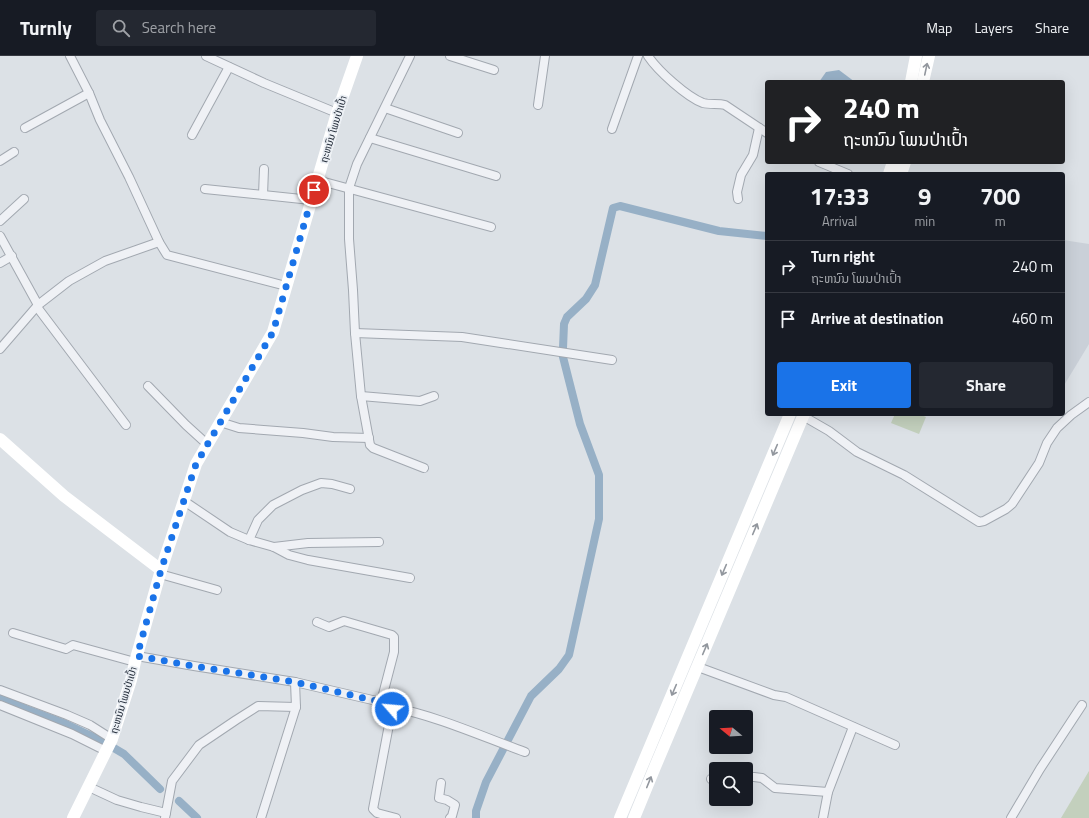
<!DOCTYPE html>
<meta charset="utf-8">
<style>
:root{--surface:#171b24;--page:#242831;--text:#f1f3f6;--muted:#9ea1a6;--line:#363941;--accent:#1a73e8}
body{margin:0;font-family:"Titillium Web","Noto Sans Lao",sans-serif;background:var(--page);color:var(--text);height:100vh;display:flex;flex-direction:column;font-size:15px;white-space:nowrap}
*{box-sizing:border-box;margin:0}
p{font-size:13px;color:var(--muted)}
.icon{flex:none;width:22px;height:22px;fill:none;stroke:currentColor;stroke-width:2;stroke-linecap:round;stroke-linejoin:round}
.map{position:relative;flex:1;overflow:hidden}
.side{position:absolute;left:765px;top:116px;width:300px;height:244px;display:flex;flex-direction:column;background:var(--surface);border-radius:4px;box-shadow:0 4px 16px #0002}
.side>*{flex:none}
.banner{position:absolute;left:765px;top:24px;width:300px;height:84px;border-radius:4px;box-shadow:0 4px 16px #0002;background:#202124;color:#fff;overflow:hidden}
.needle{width:26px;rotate:288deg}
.fabs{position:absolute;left:709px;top:654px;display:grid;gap:8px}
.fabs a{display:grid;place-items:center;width:44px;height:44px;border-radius:4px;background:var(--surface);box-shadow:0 4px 16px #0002;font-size:20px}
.pin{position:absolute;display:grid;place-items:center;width:34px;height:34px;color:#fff;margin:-17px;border:2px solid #fff;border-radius:50%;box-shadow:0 1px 4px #0007}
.me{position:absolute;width:44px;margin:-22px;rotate:297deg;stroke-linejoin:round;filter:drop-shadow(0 0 3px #0008)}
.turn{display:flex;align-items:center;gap:14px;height:84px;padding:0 12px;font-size:18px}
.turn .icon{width:52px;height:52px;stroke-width:2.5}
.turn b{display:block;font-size:28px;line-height:34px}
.eta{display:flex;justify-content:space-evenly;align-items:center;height:68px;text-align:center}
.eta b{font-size:24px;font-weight:700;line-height:28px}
.action{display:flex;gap:8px;margin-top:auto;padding:8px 12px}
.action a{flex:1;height:46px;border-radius:4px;background:var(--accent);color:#fff;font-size:16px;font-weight:700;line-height:46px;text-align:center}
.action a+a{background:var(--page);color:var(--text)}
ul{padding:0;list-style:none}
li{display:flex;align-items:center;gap:12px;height:52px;padding:0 12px;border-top:1px solid var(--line)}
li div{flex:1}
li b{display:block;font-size:15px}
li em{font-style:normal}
header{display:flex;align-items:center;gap:24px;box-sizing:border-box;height:56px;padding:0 20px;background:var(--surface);border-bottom:1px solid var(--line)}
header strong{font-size:19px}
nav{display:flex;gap:22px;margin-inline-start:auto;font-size:14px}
.search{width:280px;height:36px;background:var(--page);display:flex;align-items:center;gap:10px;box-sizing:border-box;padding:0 14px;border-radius:4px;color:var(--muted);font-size:15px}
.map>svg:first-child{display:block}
.built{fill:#cad0d8}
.green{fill:#c3d0bd}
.water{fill:#97b0c6}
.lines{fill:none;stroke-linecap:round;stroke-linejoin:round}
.canal{stroke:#97b0c6;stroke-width:8}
.street-casing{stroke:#a2a8b0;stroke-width:10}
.street{stroke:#eff1f5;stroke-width:8}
.secondary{stroke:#fff;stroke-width:12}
.oneway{stroke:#92979e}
.route{stroke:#1a73e8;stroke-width:7;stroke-dasharray:0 12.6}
.labels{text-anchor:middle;stroke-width:3.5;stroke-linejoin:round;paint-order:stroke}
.street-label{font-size:10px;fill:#262f3c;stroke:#ebeff4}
</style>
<header>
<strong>Turnly</strong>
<div class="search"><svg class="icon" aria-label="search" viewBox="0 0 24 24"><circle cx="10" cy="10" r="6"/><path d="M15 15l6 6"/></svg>Search here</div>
<nav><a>Map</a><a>Layers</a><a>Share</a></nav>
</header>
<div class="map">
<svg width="1089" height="762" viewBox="0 0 1089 762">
<rect width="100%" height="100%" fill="#dce1e6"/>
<polygon class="built" points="1063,184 1089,188 1089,288 1063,331"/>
<g class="green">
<polygon points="895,358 919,358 926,361 919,378 891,367"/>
<polygon points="1089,715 1089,762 1061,762"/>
</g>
<polygon class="water" points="839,14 855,26 819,26 826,16"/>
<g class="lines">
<g class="canal">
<polyline points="563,292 564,268 567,261 586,243 595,229 613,152 620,150 719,175 767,180"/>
<polyline points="0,642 26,653 66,668 102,685 124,698 160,733"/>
<polyline points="179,745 197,762"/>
<polyline points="476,762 476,755 486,726 531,640 559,613 569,599 599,463 599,419 580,368 563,301"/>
</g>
<defs>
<g id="street">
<polyline points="70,0 89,37 100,64 129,121 159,186 167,199 286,230"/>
<polyline points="206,0 264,27 337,57"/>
<polyline points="410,0 357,108 349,132 349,183 353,234 355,277 361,340 370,389 373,392 424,412"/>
<polyline points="450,0 494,14"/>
<path d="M648 0C658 15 687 41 703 47 711 49 718 47 725 49L767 77"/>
<polyline points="538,49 545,0"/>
<polyline points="385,52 458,77"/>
<polyline points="25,72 89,37"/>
<polyline points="612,73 638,0"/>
<polyline points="192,79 229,11"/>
<polyline points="370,82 496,120"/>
<polyline points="0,105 14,96"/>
<polyline points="819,106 848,118"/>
<polyline points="317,124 491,171"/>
<polyline points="205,133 311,144"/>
<polyline points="263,139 264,113"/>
<polyline points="738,143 737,136 741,119 753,99 759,72"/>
<polyline points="0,165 24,143"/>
<polyline points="0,180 38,249"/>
<polyline points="0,207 12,200"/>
<polyline points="37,251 126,369"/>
<polyline points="355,277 462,281 612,304"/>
<polyline points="0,293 38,249 69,225 105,205 159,186"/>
<polyline points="148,330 186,369 208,389"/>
<polyline points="361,340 420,345 434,340"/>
<polyline points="803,360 829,375 857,396 904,419 979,466 984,465 1006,453 1012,448 1039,407 1047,387 1057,372 1071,359 1089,346"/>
<polyline points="220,366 239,372 303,377 333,381 369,382"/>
<polyline points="184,445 230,476 249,484 274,491 289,499 308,504 410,522"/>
<polyline points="249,484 258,464 273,449 302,434 321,427 332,428 350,433"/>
<polyline points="274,491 308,487 379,486"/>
<polyline points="160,518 217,534"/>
<polyline points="317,566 329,571 344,565 392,579 394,581 394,596 381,646"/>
<polyline points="13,577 66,593 73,589 135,606"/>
<path d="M137 600 194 610 295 626 381 646 389 649 391 651C437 660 481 680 525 696"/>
<polyline points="698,611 774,639 786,641 895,689"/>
<polyline points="0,634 67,659 90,669 112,683"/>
<polyline points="0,649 72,678 106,695"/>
<polyline points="391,651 392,653 373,753 377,757 396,762"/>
<polyline points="746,721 754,721 762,722 775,732 828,736"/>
<polyline points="711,723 716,722"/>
<polyline points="441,727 439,742 447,744 455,749 452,760 450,762"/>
<polyline points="89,731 117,744 141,751 166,757"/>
<polyline points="165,762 172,725 199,689 236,664 258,650 296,651 295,626"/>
<polyline points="261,762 296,651"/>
<polyline points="823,762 828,736 853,671"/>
<polyline points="1011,762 1040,713 1082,649"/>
</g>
</defs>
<use href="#street" class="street-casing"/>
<use href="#street" class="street"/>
<g class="secondary">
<polyline points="911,26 916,0"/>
<polyline points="923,26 929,0"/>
<polyline points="889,118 893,106"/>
<polyline points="901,118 905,106"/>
<polyline points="0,383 64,440 161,514"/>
<polyline points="73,762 112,683 131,624 135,606 161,514 196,408 273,276 337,57 357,0"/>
<polyline points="620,762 790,358"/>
<polyline points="634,762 655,711 804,358"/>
</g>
</g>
<defs><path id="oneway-shaft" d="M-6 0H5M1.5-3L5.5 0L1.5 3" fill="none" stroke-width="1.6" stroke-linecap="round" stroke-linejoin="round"/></defs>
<g class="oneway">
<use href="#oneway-shaft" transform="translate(926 13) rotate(-78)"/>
<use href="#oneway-shaft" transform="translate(775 394) rotate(113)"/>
<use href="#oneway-shaft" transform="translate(755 473) rotate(-67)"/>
<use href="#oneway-shaft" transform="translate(724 514) rotate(113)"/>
<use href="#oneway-shaft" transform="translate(705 593) rotate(-67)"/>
<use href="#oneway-shaft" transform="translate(674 634) rotate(113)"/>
<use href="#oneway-shaft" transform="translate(649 726) rotate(-68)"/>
</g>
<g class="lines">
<polyline class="route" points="314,134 273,276 196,408 161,514 137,600 194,610 295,626 381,646 389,649 392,653"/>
</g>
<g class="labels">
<g class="street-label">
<text transform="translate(333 73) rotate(-73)" y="4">ຖະຫນົນ ໂພນປ່າເປົ້າ</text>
<text transform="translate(123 644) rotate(-73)" y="4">ຖະຫນົນ ໂພນປ່າເປົ້າ</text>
</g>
</g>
</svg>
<div class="fabs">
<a><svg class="needle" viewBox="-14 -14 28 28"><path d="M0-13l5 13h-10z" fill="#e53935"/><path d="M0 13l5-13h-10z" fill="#9ea1a6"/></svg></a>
<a><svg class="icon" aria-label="search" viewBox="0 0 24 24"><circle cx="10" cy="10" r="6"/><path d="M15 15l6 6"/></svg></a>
</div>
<div class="pin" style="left:314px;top:134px;background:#d93025"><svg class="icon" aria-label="arrive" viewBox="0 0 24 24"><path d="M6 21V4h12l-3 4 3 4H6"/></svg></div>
<svg class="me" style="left:392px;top:653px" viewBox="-20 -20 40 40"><circle r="17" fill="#1a73e8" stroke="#fff" stroke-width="3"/><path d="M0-11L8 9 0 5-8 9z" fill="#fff"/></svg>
<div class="banner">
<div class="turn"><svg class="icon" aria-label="right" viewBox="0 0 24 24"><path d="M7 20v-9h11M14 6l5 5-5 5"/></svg><div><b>240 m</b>ຖະຫນົນ ໂພນປ່າເປົ້າ</div></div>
</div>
<section class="side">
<div class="eta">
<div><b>17:33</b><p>Arrival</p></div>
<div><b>9</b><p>min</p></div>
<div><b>700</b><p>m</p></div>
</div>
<ul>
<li><svg class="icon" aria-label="right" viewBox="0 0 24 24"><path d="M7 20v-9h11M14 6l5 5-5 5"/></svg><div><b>Turn right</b><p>ຖະຫນົນ ໂພນປ່າເປົ້າ</p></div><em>240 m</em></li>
<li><svg class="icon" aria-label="arrive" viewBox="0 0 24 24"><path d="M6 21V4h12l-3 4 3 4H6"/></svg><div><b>Arrive at destination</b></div><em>460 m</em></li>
</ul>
<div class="action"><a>Exit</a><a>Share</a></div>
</section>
</div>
